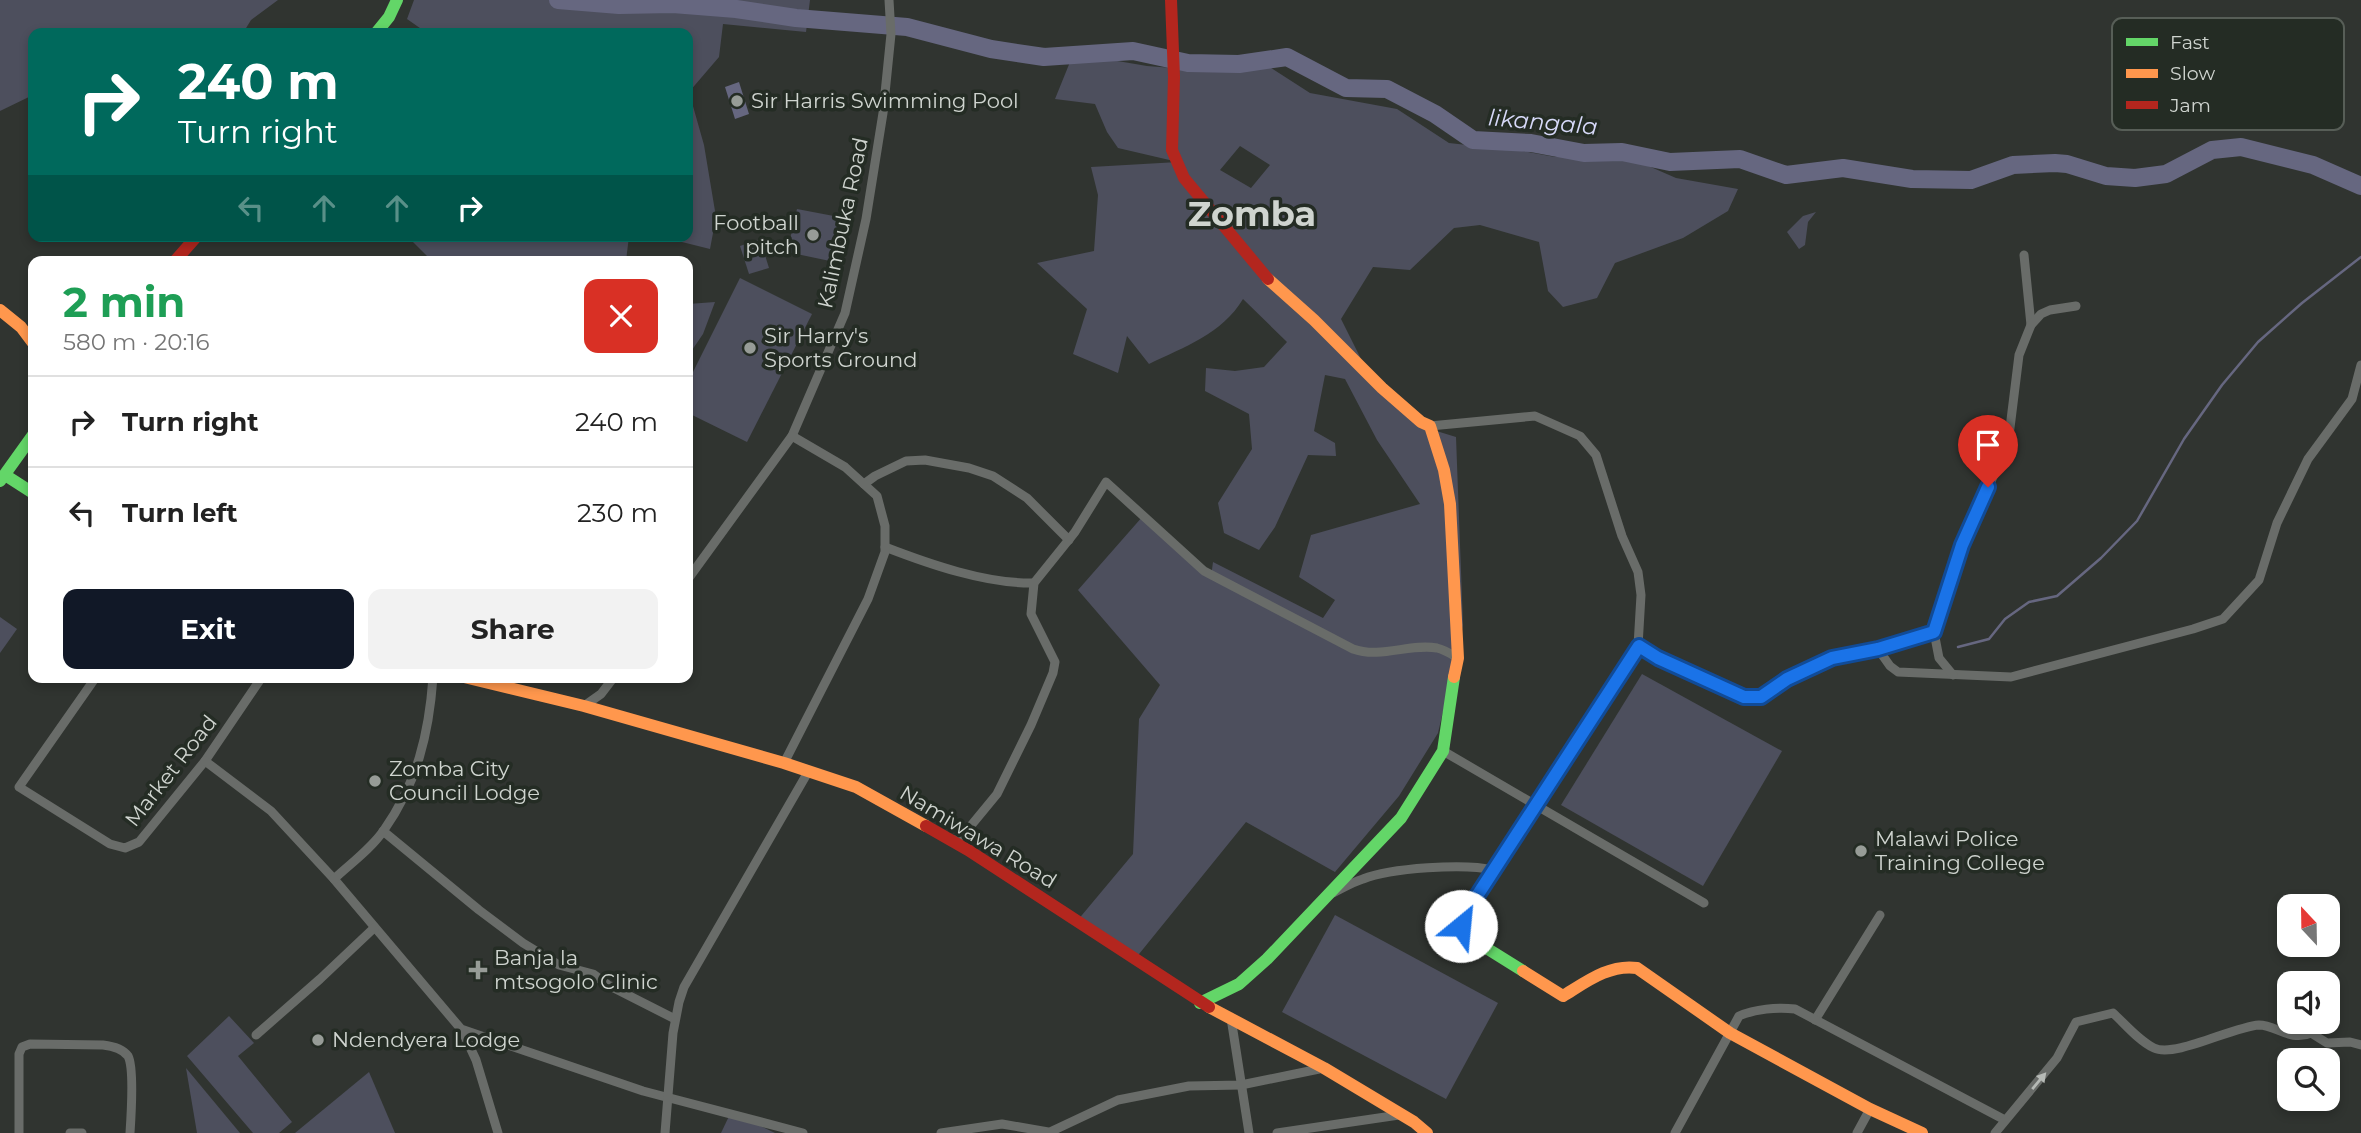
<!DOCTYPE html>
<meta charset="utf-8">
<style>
:root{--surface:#fff;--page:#f2f2f2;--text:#222;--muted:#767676;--line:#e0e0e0;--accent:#111827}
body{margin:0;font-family:Montserrat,sans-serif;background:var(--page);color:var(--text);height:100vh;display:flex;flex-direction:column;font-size:26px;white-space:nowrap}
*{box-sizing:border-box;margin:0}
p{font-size:23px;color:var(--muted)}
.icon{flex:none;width:38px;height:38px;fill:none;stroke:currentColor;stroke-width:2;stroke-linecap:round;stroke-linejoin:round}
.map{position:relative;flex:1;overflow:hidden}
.panel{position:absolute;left:28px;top:256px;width:665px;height:427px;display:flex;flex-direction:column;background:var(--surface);border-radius:14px;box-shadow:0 4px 10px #0003}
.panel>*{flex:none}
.guide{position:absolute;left:28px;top:28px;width:665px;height:214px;border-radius:14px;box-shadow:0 4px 10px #0003;background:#00695c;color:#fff;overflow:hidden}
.needle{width:46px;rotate:338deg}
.fabs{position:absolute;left:2277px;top:894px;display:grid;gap:14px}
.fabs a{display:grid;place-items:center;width:63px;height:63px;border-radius:14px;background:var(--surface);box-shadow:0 4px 10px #0003;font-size:35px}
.pin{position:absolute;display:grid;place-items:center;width:60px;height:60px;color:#fff;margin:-72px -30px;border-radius:50% 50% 50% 0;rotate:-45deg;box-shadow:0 0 7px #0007}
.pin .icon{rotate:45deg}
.me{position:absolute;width:77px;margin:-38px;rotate:28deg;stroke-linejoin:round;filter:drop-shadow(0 0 5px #0008)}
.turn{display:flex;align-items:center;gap:24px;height:147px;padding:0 35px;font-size:32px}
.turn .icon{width:91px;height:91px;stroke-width:2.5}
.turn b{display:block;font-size:49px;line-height:60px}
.lanes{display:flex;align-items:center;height:66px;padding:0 35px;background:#0003;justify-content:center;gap:35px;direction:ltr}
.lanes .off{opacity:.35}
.round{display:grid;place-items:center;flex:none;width:74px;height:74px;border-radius:14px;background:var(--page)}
.summary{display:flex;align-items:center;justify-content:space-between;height:119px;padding:0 35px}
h1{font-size:42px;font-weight:700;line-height:52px;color:#1e9e55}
.cta{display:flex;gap:14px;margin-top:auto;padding:14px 35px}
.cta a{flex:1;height:80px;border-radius:14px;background:var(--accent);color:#fff;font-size:28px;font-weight:700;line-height:80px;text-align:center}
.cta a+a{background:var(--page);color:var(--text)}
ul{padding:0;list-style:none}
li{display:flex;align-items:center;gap:21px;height:91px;padding:0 35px;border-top:2px solid var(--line)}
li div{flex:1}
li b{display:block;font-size:26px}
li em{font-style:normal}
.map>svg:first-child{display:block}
.green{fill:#4d4f5d;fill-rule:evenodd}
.water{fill:#666780}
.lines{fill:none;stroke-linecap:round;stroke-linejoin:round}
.stream{stroke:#666780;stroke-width:2.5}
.river{stroke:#666780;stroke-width:18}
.street{stroke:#696c69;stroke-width:9}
.fast{stroke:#63d668;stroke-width:12}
.slow{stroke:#ff974d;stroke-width:12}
.jam{stroke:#b3261e;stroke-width:12}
.oneway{fill:#b6bab6}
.route-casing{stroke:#114b97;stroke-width:18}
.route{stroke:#1a73e8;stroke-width:12}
.poi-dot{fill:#979c97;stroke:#242c24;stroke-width:2.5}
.labels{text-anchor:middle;stroke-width:7;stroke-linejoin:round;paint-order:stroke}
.poi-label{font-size:21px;fill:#cfd4cf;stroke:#242c24;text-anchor:start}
.street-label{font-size:21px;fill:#cfd4cf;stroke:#242c24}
.water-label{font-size:23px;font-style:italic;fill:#d7d9f9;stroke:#242c24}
.town-label{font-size:35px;font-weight:bold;fill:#cfd4cf;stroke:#242c24}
.key{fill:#242c24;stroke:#575e57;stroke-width:2}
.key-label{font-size:19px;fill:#cfd4cf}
</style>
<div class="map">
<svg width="2361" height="1133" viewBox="0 0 2361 1133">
<rect width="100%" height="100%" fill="#303430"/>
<g class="green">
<polygon points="0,0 278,0 251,20 243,33 33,33 33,95 0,111"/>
<polygon points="414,0 810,0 806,32 723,24 719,57 689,92 704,145 716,217 710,249 658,236 688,236 688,33 427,33 407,19"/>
<path d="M1094 57 1147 66 1198 70 1265 64 1310 93 1397 109 1449 143 1522 151 1555 157 1596 154 1637 161 1676 178 1738 189 1728 211 1683 238 1615 263 1597 298 1563 307 1548 291 1539 242 1480 225 1454 228 1410 270 1373 267 1341 319 1365 367 1430 429 1456 437 1463 625 1438 733 1399 796 1335 872 1246 822 1135 959 1077 921 1133 854 1139 719 1160 685 1078 590 1143 516 1211 577 1213 562 1323 618 1335 600 1299 577 1311 535 1420 504 1377 440 1345 379 1325 375 1314 431 1335 443 1336 456 1308 455 1275 527 1259 550 1224 533 1218 503 1252 449 1249 414 1205 391 1206 368 1235 371 1264 367 1287 342 1243 299C1222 334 1184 347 1149 364L1127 336 1118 373 1073 354 1087 309 1037 263 1094 251 1098 195 1091 167 1178 162 1118 148 1107 132 1095 104 1055 99 1070 62ZM1240 146 1270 165 1251 188 1220 170Z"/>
<polygon points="797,209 839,217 830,261 787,252"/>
<polygon points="1816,212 1808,222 1805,245 1799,249 1787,232 1803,216"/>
<polygon points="411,236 629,236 626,261 432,261 409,238"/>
<polygon points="760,239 769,268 749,274 740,246"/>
<polygon points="740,278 812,314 747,442 688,413 688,382"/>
<polygon points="715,302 703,334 688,356 688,304"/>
<polygon points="0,617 17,629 0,653"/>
<polygon points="1642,674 1782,751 1703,886 1561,805"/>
<polygon points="1335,915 1498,1003 1446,1099 1282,1012"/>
<polygon points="229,1016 254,1043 238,1056 292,1122 279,1133 253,1133 187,1056"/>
<polygon points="186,1068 240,1133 197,1133"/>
<polygon points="369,1072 395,1133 295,1133"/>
<polygon points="731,1112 775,1133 721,1133"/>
</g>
<polygon class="water" points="739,82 749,114 735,119 725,87"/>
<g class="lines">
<polyline class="stream" points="1958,647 1989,639 2005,619 2029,602 2057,596 2101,558 2137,521 2184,439 2222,385 2258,342 2302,303 2361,257"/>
<polyline class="river" points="558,0 619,5 673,4 736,9 796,18 907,27 991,49 1044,57 1133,51 1188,63 1239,64 1287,57 1346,88 1387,89 1435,114 1473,140 1531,143 1584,153 1622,152 1670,162 1740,159 1786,175 1843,168 1912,179 1971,180 2013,165 2055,163 2067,164 2106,176 2135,178 2166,174 2212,150 2241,147 2313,165 2361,186"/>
<g class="street">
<polyline points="2024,255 2031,325"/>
<polyline points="1430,426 1535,416 1580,436 1596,455 1622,536 1638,572 1641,595 1638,646"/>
<polyline points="864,484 875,476 906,461 925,460 969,468 993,476 1027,498 1069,540"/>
<path d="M885 547C929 564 986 584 1034 583"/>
<polyline points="688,579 792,436 845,313 866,219 883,113 891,34 889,0"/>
<polyline points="1878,649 1890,666 1898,672 2011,677 2193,629 2223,619 2259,580 2277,523 2308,459 2352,399 2361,365"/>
<polyline points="1953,675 1939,658 1934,632 1962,545 2008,444 2019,355 2031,325 2041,314 2050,310 2076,306"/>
<polyline points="96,677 19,787 110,844 125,848 139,842 205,761 262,677"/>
<polyline points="584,706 601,694 614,677"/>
<polyline points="1443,751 1704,903"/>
<polyline points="205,761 271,811 334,879 461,1029 643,1091 803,1133"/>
<polyline points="784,763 868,599 885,552 885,526 877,496 845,467 792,436"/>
<polyline points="383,831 479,910 523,943 559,965 593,974 608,985 675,1019"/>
<path d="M954 842 969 828 997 794 1031 725 1053 673 1055 662 1031 614 1034 583 1075 532 1106 482 1204 571 1353 649C1381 659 1410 643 1437 648 1445 650 1451 654 1458 658"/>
<path d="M334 879C350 864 371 849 384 830 417 783 429 734 433 677"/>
<path d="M1333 893C1343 888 1353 882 1363 879 1390 868 1465 863 1493 870"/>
<polyline points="1231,1018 1249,1133"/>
<polyline points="1815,1020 1880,915"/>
<polyline points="462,1030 476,1060 498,1133"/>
<polyline points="256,1035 320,979 374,928"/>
<polyline points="1052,1131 1118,1100 1189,1086 1241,1085 1324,1068"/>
<path d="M19 1133V1054L22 1047 30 1044 103 1045C112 1046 122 1048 128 1056 134 1067 131 1118 130 1133"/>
<polyline points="70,1133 82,1133"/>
<polyline points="665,1133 673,1033 679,1002 684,987 808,772"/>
<polyline points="941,1133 1002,1124 1054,1133"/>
<polyline points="1277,1133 1399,1115"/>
<path d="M1675 1133 1739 1016C1755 1009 1777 1007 1795 1009L2005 1120"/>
<polyline points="1857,1133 1870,1109"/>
<path d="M1995 1133 2057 1058 2076 1022 2113 1013C2125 1024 2139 1041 2154 1048 2175 1058 2232 1027 2259 1025 2276 1025 2290 1042 2311 1033L2327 1043 2350 1042 2361 1045"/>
</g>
<g class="fast">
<polyline points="376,33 389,17 397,0"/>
<polyline points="5,475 33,493"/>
<polyline points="0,481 33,435"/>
<polyline points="1523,971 1467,936 1461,926 1464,917 1587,726"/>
<polyline points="1200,1003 1239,984 1267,959 1401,818 1443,751 1454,677"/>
</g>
<g class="slow">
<polyline points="1268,279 1314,320 1382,388 1421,422 1430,426 1444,470 1450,504 1458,658 1454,677"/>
<polyline points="0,310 21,327 33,343"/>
<polyline points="464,677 584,706 784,763 856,787 926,826"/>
<path d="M1523 971 1563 996C1586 982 1609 964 1637 968L1730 1033 1870 1109 1922 1133"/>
<polyline points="1209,1007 1324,1068 1414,1122 1427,1133"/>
</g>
<g class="jam">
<polyline points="1171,0 1174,77 1172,150 1184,178 1268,279"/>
<polyline points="175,261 197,236"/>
<polyline points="1587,726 1638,646 1658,658 1744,697 1761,697 1787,679 1832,658 1878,649 1934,632"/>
<polyline points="926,826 968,850 1209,1007"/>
</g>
</g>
<defs><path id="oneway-solid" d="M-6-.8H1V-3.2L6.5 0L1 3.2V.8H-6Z" transform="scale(1.75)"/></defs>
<use class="oneway" href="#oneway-solid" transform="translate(2039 1081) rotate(-50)"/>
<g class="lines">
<defs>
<polyline id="route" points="1461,926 1464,916 1639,646 1658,658 1744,697 1761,697 1787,679 1832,658 1878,649 1934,632 1962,545 1988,487"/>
</defs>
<use href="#route" class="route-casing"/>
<use href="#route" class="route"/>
</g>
<g class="poi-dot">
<circle cx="737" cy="101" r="7"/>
<circle cx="813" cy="235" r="7"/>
<circle cx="750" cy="348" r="7"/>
<circle cx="375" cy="781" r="7"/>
<circle cx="1861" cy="851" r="7"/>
<path d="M474.5 959.5h7v7h7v7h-7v7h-7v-7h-7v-7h7z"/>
<circle cx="318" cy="1040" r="7"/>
</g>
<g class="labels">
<g class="poi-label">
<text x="751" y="108">Sir Harris Swimming Pool</text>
<text x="799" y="230" text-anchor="end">Football<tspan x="799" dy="24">pitch</tspan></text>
<text x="764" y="343">Sir Harry's<tspan x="764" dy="24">Sports Ground</tspan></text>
<text x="389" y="776">Zomba City<tspan x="389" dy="24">Council Lodge</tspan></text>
<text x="1875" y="846">Malawi Police<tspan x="1875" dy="24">Training College</tspan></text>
<text x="494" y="965">Banja la<tspan x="494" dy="24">mtsogolo Clinic</tspan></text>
<text x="332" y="1047">Ndendyera Lodge</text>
</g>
<g class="street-label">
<text transform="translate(843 223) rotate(-78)" y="7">Kalimbuka Road</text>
<text transform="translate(171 771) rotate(-52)" y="7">Market Road</text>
<text transform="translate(978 837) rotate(31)" y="7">Namiwawa Road</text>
</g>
<g class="water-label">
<text transform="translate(1543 122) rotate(5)" y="8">likangala</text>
</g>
<g class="town-label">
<text x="1252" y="226">Zomba</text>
</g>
</g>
<rect x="2112" y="18" width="232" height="112" rx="10" class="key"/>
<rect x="2126" y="38" width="32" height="8" fill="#63d668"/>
<rect x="2126" y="69" width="32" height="9" fill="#ff974d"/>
<rect x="2126" y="101" width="32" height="8" fill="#b3261e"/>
<g class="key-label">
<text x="2170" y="49">Fast</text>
<text x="2170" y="80">Slow</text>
<text x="2170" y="112">Jam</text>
</g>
</svg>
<div class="fabs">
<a><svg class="needle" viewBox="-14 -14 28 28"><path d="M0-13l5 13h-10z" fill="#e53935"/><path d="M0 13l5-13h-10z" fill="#767676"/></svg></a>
<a><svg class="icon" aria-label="sound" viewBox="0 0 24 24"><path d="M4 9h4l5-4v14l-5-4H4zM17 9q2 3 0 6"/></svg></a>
<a><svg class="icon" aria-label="search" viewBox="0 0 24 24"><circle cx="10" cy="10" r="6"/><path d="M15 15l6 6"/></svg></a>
</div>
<div class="pin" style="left:1988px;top:487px;background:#d93025"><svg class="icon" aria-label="arrive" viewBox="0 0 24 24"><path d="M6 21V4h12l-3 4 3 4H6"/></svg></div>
<svg class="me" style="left:1461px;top:926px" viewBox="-20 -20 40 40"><circle r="19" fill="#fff"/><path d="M0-13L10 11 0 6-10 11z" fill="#1a73e8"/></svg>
<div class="guide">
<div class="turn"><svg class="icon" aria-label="right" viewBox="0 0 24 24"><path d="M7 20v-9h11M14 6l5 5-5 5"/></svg><div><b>240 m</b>Turn right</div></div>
<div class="lanes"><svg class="icon off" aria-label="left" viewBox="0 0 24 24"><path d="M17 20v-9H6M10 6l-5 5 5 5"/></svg><svg class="icon off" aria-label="ahead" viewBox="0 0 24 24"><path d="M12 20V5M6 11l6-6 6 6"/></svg><svg class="icon off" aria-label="ahead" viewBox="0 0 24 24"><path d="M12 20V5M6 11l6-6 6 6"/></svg><svg class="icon" aria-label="right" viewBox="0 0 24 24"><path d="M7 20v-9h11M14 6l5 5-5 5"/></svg></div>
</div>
<section class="panel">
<div class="summary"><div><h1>2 min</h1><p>580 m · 20:16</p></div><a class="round" style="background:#d93025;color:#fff"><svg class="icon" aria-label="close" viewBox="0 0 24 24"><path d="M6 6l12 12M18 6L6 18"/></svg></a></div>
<ul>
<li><svg class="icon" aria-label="right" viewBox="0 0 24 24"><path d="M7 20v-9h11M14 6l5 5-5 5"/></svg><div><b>Turn right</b></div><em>240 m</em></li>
<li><svg class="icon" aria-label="left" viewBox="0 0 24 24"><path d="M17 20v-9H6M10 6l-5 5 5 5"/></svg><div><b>Turn left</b></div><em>230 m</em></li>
</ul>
<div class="cta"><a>Exit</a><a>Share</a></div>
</section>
</div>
